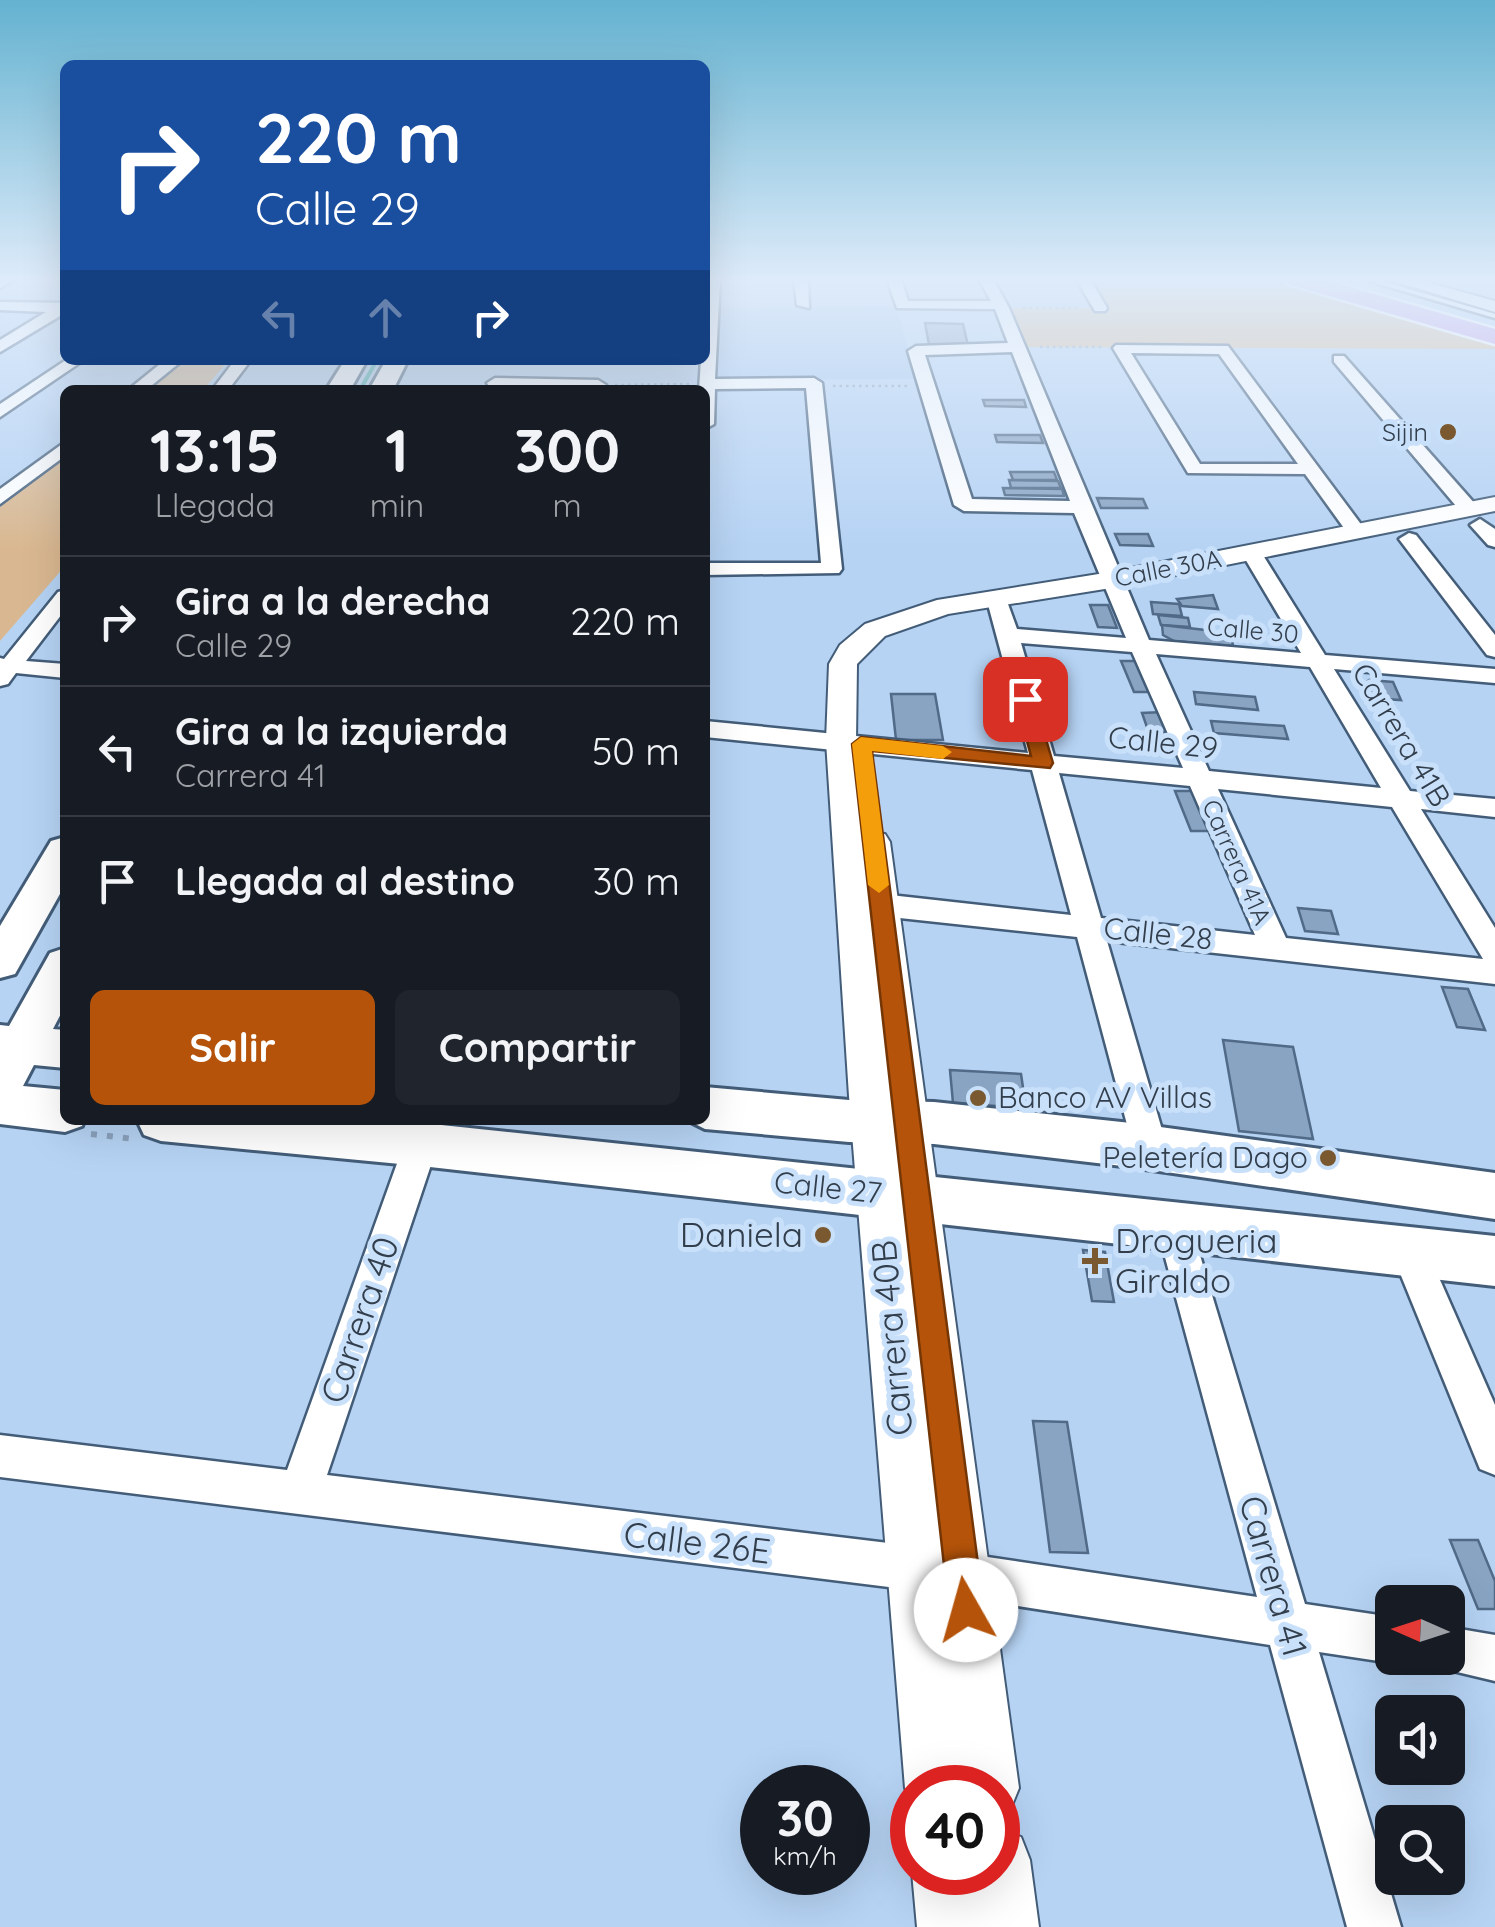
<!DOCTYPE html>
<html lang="es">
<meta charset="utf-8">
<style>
:root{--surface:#171b24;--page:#20242c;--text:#f1f3f6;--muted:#9ea1a6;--line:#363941;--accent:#b45309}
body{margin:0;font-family:Quicksand,sans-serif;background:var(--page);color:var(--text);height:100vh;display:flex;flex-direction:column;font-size:38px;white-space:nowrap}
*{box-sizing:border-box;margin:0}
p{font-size:32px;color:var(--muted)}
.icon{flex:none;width:55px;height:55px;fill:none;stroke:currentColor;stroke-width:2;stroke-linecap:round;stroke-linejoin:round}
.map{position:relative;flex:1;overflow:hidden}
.drawer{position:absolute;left:60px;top:385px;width:650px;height:740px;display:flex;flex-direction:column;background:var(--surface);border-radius:15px;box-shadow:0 10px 40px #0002}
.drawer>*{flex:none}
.hud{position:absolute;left:60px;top:60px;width:650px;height:305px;border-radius:15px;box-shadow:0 10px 40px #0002;background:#1a4fa0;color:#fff;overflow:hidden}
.needle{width:65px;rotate:273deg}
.controls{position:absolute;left:1375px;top:1585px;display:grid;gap:20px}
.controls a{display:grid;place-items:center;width:90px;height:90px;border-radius:15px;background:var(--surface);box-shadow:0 10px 40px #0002;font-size:50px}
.speed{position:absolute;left:740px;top:1765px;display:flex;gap:20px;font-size:50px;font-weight:700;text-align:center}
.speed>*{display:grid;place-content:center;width:130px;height:130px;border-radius:50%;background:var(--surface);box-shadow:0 10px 40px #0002;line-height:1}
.speed small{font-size:25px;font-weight:400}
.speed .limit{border:15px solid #d22;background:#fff;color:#111}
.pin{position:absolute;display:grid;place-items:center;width:85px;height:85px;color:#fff;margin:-42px;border-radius:20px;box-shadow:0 5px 15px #0006}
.me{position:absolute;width:110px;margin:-55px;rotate:353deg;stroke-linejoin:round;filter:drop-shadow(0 0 8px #0008)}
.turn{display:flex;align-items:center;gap:35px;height:210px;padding:0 30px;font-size:45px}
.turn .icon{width:130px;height:130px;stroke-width:2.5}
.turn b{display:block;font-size:70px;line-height:85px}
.lanes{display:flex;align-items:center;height:95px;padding:0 30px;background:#0003;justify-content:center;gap:50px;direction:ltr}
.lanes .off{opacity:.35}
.eta{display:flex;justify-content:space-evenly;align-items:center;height:170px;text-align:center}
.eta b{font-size:60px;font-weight:800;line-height:70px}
.action{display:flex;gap:20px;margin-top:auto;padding:20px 30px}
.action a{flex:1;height:115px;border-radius:15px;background:var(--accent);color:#fff;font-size:40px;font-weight:800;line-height:115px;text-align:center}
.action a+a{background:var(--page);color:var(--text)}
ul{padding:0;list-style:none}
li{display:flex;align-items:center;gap:30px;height:130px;padding:0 30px;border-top:2px solid var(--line)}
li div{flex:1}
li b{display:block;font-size:38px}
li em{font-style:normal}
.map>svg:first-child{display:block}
.built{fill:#a6c7ed}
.green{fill:#d9b891}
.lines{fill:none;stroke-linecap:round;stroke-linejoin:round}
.stream{stroke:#3fafab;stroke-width:4}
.building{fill:#89a4c3;stroke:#506a87;stroke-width:2.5}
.service-casing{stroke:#435d79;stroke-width:5}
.minor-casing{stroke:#435d79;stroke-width:5}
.tertiary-casing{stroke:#435d79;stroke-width:4}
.secondary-casing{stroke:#435d79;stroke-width:6}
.trunk-casing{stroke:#fff;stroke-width:5}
.path-far1{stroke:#8ba2bd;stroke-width:2.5;stroke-dasharray:2.5 4;stroke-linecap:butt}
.path{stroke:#8ba2bd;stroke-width:6;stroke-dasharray:6 10;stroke-linecap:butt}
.service{fill:#fff;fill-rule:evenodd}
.minor{fill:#fff;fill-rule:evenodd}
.tertiary{fill:#fff;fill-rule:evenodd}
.secondary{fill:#fff;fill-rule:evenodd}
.trunk{fill:#cb9aea;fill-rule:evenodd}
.route{fill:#b45309;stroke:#753606;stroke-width:2.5}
.slow{fill:#f59e0b}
.poi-dot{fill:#7a5930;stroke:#c9e0fa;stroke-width:4}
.labels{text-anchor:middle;stroke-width:10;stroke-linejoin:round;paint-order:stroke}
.far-poi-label{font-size:25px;fill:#323e4b;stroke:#c9e0fa;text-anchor:end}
.far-street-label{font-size:25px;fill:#323e4b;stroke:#c9e0fa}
.street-label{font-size:30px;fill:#323e4b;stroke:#c9e0fa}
.poi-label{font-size:30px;fill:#323e4b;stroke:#c9e0fa;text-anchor:start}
.near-poi-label{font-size:35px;fill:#323e4b;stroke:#c9e0fa;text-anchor:end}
.near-street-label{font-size:35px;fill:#323e4b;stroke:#c9e0fa}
</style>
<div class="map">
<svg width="1495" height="1927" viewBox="0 0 1495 1927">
<rect width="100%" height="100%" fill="#b6d3f4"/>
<polygon class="built" points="897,307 916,379 713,380 716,308"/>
<g class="green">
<polygon points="1083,279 1283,279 1495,342 1495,349 1017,347 1002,308 1099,308"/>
<polygon points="181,360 229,360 203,390 143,390"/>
<polygon points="65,454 65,566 0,641 0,507"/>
</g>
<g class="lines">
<polyline class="stream" points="360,390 377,360"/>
</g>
<g class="building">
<polygon points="925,323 963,324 968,346 929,345"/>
<polygon points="983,400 1024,400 1026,407 985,406"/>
<polygon points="995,435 1040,435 1043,443 997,442"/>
<polygon points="1010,472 1054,472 1057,480 1013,480"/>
<polygon points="1009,480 1058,481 1061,488 1011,488"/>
<polygon points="1003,488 1062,489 1064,496 1005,495"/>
<polygon points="1097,498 1143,499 1147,508 1101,508"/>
<polygon points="1115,534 1148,534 1153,546 1120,545"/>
<polygon points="1213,595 1218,609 1182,606 1177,599"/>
<polygon points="1151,602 1179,604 1182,616 1153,614"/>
<polygon points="1090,605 1108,605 1117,628 1098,627"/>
<polygon points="1158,615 1188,618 1190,627 1161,625"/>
<polygon points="1162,625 1231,633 1233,646 1174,641 1163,635"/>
<polygon points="1121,661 1145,661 1158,692 1134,692"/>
<polygon points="1369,680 1393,682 1401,700 1369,698 1363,685"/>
<polygon points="1194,692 1255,697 1258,710 1196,704"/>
<polygon points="891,694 935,694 943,740 896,740"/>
<polygon points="1164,712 1172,732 1149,733 1142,713"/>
<polygon points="1211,721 1284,726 1288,739 1214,733"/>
<polygon points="1175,791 1199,791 1216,831 1191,831"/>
<polygon points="1298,908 1331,911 1338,934 1305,931"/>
<polygon points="1442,987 1468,989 1485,1030 1457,1027"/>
<polygon points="1223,1040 1293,1047 1313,1139 1239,1131"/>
<polygon points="950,1070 1021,1074 1026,1108 953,1103"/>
<polygon points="1083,1250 1105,1252 1114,1302 1092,1301"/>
<polygon points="1033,1421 1067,1422 1088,1553 1050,1552"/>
<polygon points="1450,1540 1478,1540 1495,1581 1495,1609 1478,1609"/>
</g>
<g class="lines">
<defs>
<polygon id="service" points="1362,279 1374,279 1495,314 1495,318"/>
<g id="minor">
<polygon points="0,279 16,279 0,288"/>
<polygon points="706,279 720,279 715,379 814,378 822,383 842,569 839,573 705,575 705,563 821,563 806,388 715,389 714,424 705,429 705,390 699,390 701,360 705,360"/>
<polygon points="794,279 808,279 809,308 797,305"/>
<path d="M887 279H901L908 301H991L979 279H993L1009 308 1149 640 1301 653 1241 552 1251 546 1261 552 1325 655 1495 669V683L1334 669 1410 791 1495 799V817L1421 809 1495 928V984L1107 941 1167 1147 1162 1158 1150 1162 1138 1158 1133 1147 1077 937 881 916 871 912 867 905 871 898 881 894 1071 915 1032 770 705 737V721L1028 753 986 597 990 593H1004L1017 629 1126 638 1074 513 964 511 954 505 908 351 916 346 1008 343 995 309 897 308ZM1012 352 1070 501 972 499 925 355ZM1021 643 1132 652 1183 768 1054 756ZM1156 654 1310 667 1381 788 1209 771ZM1059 773 1190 786 1255 935 1101 918ZM1218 789 1392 807 1483 959 1286 938Z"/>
<polygon points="1076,279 1090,279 1107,308 1105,311 1095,311"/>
<polygon points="0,302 65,303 65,313 0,352 0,340 46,312 0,310"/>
<path d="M1116 345 1228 346 1363 527V535H1349L1305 474 1188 473 1113 348ZM1131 353 1219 354 1298 464H1200Z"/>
<polygon points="1334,356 1344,356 1476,505 1476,513 1462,513 1334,362"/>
<polygon points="66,360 84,360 0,417 0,404"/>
<polygon points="165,360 183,360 146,390 128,390"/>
<polygon points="235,360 251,360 228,390 212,390"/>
<polygon points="495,378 598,380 606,385 605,390 489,386 487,383"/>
<polygon points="65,442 65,456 0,504 0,489"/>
<polygon points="1480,519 1495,529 1495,547 1488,545 1470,525"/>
<polygon points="1409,533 1416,535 1495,635 1495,657 1487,655 1399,539"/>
<polygon points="65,590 65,610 26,661 65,664 65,678 16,673 8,684 0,686 0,658 4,659 58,592"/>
<polygon points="421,1129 433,1133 438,1144 327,1475 913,1546 1257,1597 1156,1224 1161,1212 1174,1207 1187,1212 1305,1604 1392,1617 1392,1658 1406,1658 1392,1663 1319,1652 1401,1927 1347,1927 1270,1645 913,1590 0,1477 0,1435 287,1470 404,1144 409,1133"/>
<polygon points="1409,1233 1422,1239 1495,1405 1495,1475 1480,1469 1391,1251 1396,1239"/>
<polygon points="1448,1627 1495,1635 1495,1681 1432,1666 1428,1658 1448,1658"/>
</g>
<g id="tertiary">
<polygon points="1387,279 1415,279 1495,301 1495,312"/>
<polygon points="1495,497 1495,511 1111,588 948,614 885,636 857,664 856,741 865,832 885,834 890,842 1019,1788 1010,1810 998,1815 998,1788 912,1788 912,1806 905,1788 849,1096 826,741 829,664 840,645 865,624 937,600 1111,572"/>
<polygon points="998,1828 1021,1837 1030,1860 1039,1927 917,1927 912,1872 912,1870 998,1872"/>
</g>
<g id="secondary">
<polygon points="345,360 367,360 350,390 326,390"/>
<polygon points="386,360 408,360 393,390 369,390"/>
<polygon points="65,837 65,885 15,974 0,978 0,926 51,841"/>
<polygon points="65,948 65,1006 53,1029 65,1030 65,1068 34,1065 23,1086 65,1090 65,1120 84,1120 82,1126 65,1132 0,1124 0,1025 9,1026 50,953"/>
<polygon points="705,1087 849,1100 934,1102 1131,1123 1495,1173 1495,1219 1131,1167 934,1144 849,1142 705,1129 687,1120 705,1120"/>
<polygon points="137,1120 394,1120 1495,1236 1495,1286 421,1166 161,1141 144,1135"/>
</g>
<polygon id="trunk" points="1285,279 1322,279 1495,329 1495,344 1288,284"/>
</defs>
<use href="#service" class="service-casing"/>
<use href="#minor" class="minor-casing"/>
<use href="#tertiary" class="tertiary-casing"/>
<use href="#secondary" class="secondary-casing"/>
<use href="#trunk" class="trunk-casing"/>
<g class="path-far1">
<polyline points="1023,308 1082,308"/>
<polyline points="1040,347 1104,347"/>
<polyline points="615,385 689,384"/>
<polyline points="833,386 907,386"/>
</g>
<polyline class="path" points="91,1134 134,1139"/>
<use href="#service" class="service"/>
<use href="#minor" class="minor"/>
<use href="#tertiary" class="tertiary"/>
<use href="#secondary" class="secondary"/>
<use href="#trunk" class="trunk"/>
</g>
<linearGradient id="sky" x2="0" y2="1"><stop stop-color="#64b2d0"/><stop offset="0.51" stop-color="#deebfa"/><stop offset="1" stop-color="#deebfa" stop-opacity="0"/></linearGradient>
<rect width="1495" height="549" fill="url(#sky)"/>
<polygon class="route" points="1025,694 1034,699 1053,763 1050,768 872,751 984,1610 978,1623 966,1628 954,1623 949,1610 852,744 861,737 1031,756 1016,699"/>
<polygon class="slow" points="861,737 943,746 952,752 943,759 872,751 889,885 879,893 868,885 852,744"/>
<g class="poi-dot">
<circle cx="1448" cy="432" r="10"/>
<circle cx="978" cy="1098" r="10"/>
<circle cx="1328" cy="1158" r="10"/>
<circle cx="823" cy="1235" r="10"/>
<path d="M1090 1246h10v10h10v10h-10v10h-10v-10h-10v-10h10z"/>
</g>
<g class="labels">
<g class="far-poi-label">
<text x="1428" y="441">Sijin</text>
</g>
<g class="far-street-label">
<text transform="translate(1168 568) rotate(-11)" y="9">Calle 30A</text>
<text transform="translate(1253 630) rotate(5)" y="9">Calle 30</text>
<text transform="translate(1237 862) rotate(66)" y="9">Carrera 41A</text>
</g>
<g class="street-label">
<text transform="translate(1401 735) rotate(59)" y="10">Carrera 41B</text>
<text transform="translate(1163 743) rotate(6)" y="10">Calle 29</text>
<text transform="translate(1158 934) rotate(6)" y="10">Calle 28</text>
<text transform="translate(828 1188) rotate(6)" y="10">Calle 27</text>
</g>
<g class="poi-label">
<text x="998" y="1108">Banco AV Villas</text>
<text x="1308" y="1168" text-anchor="end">Peletería Dago</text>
</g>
<g class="near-poi-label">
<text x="803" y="1247">Daniela</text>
<text x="1115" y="1253" text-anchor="start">Drogueria<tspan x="1115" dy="40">Giraldo</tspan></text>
</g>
<g class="near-street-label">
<text transform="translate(360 1320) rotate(-71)" y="12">Carrera 40</text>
<text transform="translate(892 1338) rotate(-95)" y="12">Carrera 40B</text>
<text transform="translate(697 1543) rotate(7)" y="12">Calle 26E</text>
<text transform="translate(1273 1576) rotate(74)" y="12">Carrera 41</text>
</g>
</g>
</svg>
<div class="controls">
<a><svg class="needle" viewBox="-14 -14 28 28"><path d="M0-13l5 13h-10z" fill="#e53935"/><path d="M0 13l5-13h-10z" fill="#9ea1a6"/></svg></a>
<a><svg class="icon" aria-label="sound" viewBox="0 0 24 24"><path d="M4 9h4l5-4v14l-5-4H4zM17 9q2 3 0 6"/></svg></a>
<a><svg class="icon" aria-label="search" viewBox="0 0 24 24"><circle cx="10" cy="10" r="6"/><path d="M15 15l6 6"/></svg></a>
</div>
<div class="speed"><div>30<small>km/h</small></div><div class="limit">40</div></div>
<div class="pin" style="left:1025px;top:699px;background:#d93025"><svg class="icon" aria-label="arrive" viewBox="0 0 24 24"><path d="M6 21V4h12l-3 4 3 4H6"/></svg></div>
<svg class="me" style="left:966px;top:1610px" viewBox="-20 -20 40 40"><circle r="19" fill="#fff"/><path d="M0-13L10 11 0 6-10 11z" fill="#b45309"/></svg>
<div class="hud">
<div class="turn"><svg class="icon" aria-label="right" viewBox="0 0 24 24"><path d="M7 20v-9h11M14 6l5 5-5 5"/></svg><div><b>220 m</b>Calle 29</div></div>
<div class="lanes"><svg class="icon off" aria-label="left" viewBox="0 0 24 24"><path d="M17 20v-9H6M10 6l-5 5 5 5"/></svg><svg class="icon off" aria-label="ahead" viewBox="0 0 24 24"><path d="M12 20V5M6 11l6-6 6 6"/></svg><svg class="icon" aria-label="right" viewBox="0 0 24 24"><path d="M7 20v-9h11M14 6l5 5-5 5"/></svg></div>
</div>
<section class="drawer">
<div class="eta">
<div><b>13:15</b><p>Llegada</p></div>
<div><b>1</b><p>min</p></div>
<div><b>300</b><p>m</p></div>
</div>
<ul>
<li><svg class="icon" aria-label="right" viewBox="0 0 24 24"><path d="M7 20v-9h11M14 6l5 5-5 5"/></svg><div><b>Gira a la derecha</b><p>Calle 29</p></div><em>220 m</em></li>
<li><svg class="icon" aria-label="left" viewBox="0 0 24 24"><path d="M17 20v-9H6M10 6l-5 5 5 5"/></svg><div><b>Gira a la izquierda</b><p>Carrera 41</p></div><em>50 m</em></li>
<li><svg class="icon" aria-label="arrive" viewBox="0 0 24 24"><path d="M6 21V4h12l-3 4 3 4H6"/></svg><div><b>Llegada al destino</b></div><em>30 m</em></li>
</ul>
<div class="action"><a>Salir</a><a>Compartir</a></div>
</section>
</div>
